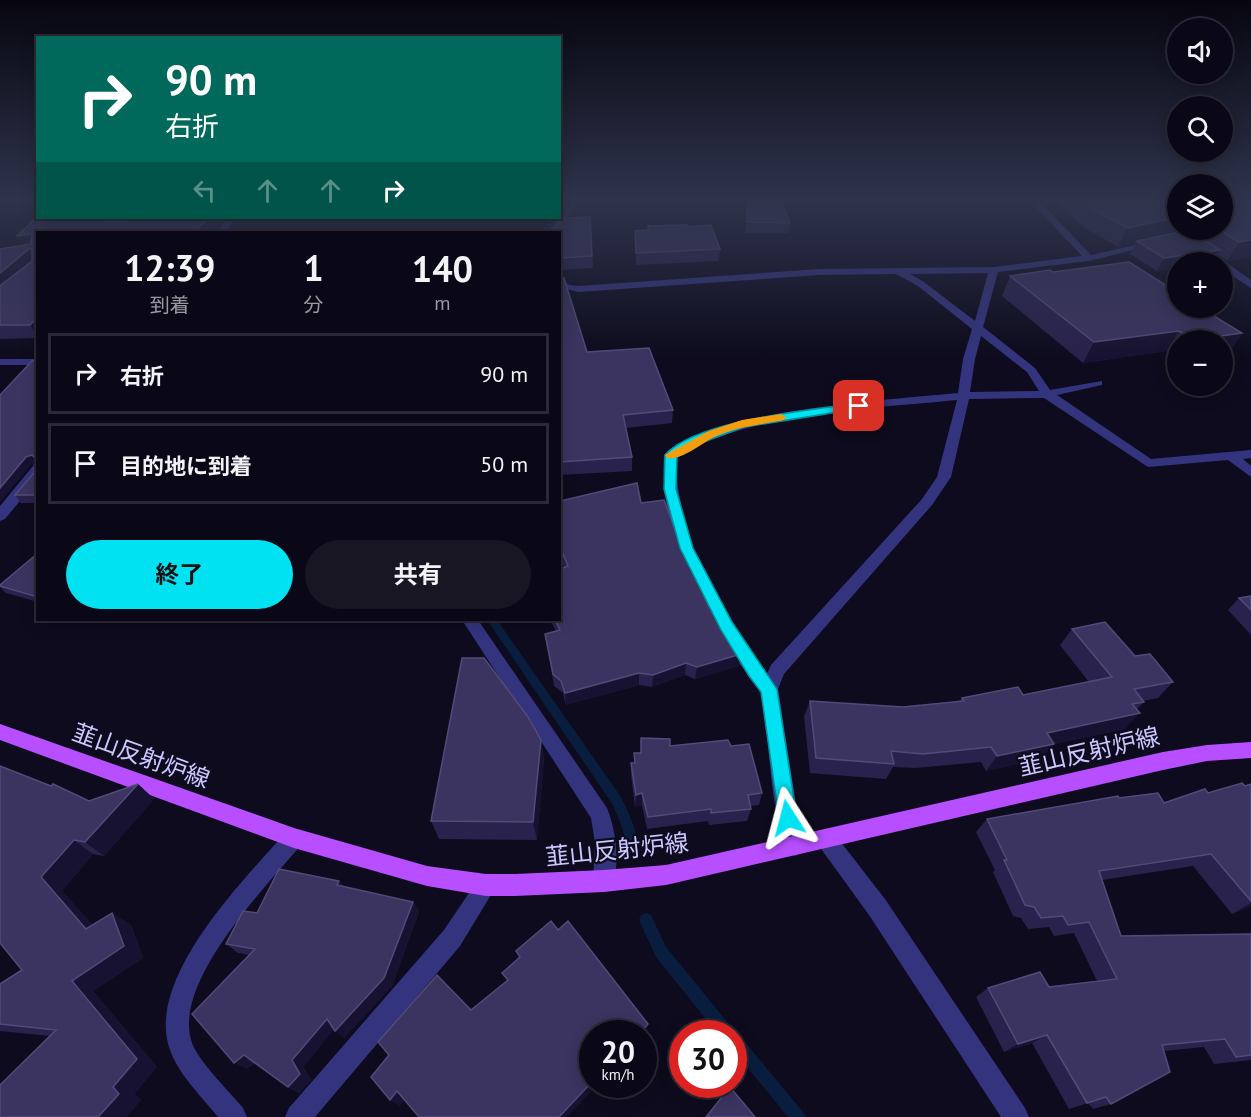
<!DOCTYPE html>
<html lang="ja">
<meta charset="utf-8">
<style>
:root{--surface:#0a0816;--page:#181623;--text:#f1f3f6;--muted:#999aa1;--line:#2a2935;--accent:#00e1f2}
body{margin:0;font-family:"PT Sans","Noto Sans JP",sans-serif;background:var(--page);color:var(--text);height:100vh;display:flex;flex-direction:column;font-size:22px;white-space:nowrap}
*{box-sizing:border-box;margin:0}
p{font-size:20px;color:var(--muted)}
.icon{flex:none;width:33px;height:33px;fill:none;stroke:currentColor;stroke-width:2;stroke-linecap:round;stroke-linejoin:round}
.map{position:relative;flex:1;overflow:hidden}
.details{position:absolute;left:36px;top:231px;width:525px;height:390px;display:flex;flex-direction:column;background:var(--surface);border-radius:0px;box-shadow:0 3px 15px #0003,0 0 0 2px var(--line)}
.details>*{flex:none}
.hud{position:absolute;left:36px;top:36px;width:525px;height:183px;border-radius:0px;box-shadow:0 3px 15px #0003,0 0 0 2px var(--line);background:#00695c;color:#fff;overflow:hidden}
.controls{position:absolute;left:1167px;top:18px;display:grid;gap:12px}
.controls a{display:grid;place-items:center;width:66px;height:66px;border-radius:50%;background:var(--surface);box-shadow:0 3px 15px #0003,0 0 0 2px var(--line);font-size:30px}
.speed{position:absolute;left:579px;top:1020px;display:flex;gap:12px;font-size:30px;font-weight:700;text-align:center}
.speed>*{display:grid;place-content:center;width:78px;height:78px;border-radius:50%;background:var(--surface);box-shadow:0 3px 15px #0003,0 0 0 2px var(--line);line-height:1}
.speed small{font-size:15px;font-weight:400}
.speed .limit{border:9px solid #d22;background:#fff;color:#111}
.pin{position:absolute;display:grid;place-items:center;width:51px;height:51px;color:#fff;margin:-26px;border-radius:12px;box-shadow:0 3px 9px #0006}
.me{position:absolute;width:66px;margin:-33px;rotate:351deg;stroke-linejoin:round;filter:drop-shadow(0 0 4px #0008)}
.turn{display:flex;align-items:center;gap:21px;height:126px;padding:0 30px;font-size:27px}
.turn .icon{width:78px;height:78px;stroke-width:2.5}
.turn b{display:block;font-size:42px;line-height:51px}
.lanes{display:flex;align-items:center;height:57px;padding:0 30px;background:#0003;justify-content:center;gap:30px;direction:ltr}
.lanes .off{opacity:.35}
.eta{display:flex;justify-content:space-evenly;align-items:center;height:102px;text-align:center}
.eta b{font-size:36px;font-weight:700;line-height:42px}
.cta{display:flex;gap:12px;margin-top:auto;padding:12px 30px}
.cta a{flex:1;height:69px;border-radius:36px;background:var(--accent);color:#111;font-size:24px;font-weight:700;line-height:69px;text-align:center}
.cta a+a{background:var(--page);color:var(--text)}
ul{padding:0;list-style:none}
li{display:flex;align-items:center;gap:18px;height:81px;margin:0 12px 9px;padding:0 18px;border:3px solid var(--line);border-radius:0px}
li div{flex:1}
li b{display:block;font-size:22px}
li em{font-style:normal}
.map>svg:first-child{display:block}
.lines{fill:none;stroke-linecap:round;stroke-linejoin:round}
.stream{fill:#091e3e;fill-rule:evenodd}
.minor{fill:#34347e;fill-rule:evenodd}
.major{fill:#b74eff;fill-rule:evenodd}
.wall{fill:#29224c}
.shaded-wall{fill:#171231}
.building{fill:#3b3460;stroke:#524b79;stroke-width:1.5}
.route{fill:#00e1f2;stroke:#00929d;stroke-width:1.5}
.slow{fill:#f59e0b}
.labels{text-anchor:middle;stroke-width:4.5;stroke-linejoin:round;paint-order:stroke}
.near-street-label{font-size:24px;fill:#ccc7ff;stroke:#0d0b1d}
</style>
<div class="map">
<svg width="1251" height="1117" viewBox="0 0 1251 1117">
<rect width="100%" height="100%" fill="#0d0b1d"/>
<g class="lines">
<g class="stream">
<polygon points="562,201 567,201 563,211 560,213 560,207"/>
<polygon points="553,218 558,218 545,232 541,232"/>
<path d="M487 620H497L621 797C626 809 640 832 635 844L631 846 627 844 621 824 613 805Z"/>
<polygon points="646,913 651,915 666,947 733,1029 735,1033 739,1035 803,1112 806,1117 788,1117 734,1051 734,1034 718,1034 656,957 639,920 641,915"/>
</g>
<g class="minor">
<polygon points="571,201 579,201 555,232 547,232"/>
<path d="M1030 201H1039L1091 255 1153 241 1158 244 1089 261 998 272 983 327 1035 368 1050 390 1102 381V385L1057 395 1151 459 1251 450V458L1243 459 1251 466V477L1228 460 1148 467 1044 398 969 399 951 477 932 505 784 674 778 689 798 818 805 846 802 853 795 856 788 853C772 815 771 768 766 727 764 717 765 701 760 691 755 681 740 666 733 654 697 597 658 525 664 455 701 411 899 399 958 393L963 359 972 329 918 286 896 274 819 275 578 292 560 287V280L570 285 578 286 819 269 994 267 1082 256ZM988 273 975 321 924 282 910 274ZM981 336 1027 372 1039 391 970 392 975 359ZM957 400 937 477 922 499 771 665 767 674C723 623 672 525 677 457 753 411 869 409 957 400Z"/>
<polygon points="228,218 236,218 225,232 217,232"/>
<polygon points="1195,245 1201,245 1251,280 1251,288 1222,269 1222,262 1214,262 1195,249"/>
<rect x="0" y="359" width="38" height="6"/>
<polygon points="38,465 38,479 5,519 0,521 0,506 33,466"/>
<path d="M462 620H478L607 808C616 830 621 867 611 888L604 892 597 888 593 881 595 843 591 818Z"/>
<path d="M294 828 301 831 304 838 301 845C265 888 171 983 192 1043 199 1062 230 1092 243 1108L247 1117H218C201 1096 179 1075 170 1050 144 979 244 880 287 831Z"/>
<polygon points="826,829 833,832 885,899 1025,1108 1029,1117 1001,1117 869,915 819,846 816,839 819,832"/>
<polygon points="486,874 493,878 497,885 460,946 315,1117 285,1117 289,1108 444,930 479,878"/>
</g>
<polygon class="major" points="0,724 294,828 427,866 486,874 515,874 604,870 666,865 1163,752 1207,745 1251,742 1251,758 1207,761 1163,770 666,885 604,892 515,896 486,896 427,886 294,848 0,740"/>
</g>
<g class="wall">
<polygon points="746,201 781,201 790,223 788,233 746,233"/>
<polygon points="1055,201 1178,201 1178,230 1222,230 1222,201 1251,257 1227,261 1217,254 1178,262 1178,268 1157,271 1130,254 1136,243 1118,247 1083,227"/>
<polygon points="38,216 38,218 221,218 223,221 211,232 38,232 38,338 0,339 0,249 23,245 17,236"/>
<polygon points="590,217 593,268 560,270 560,276 587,352 673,410 672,423 626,428 632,457 632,471 560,475 560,378 561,367 560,367 560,232"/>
<polygon points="648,226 687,227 720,249 719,261 636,265 635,231 648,230"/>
<polygon points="1053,272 1242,333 1228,354 1222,355 1222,340 1178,340 1178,359 1167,351 1083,363 1002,296 1010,276"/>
<polygon points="38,361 38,503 21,503 15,495 34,473 35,464 31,465"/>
<polygon points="560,501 641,503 682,548 709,607 741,654 739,666 695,679 685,675 652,687 639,685 566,705 563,693 554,686 545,634 556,631 550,620 560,620 564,567 560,556"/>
<polygon points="38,553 38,602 6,593 0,587 0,585"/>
<polygon points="1251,596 1251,635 1228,610 1239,598"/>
<polygon points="1072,629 1135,656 1173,682 1158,698 1143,701 1144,702 1137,709 1125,729 1054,744 1041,759 986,771 981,762 915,768 893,767 886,779 810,773 804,716 810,701 903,707 959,701 962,698 1023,695 1089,682 1060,645"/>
<polygon points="541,740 544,759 537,840 439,839 431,821"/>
<polygon points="670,746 731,746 762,793 759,805 750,806 751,809 747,821 709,825 708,821 647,829 642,805 635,807 631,776 631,763 634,763 634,753 640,753"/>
<polygon points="138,784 154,799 104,856 93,854 62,891 92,925 112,913 131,925 143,958 93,991 157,1067 134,1094 141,1100 126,1117 0,1117 50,1036 0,1031 0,984 22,970 51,786 89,801"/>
<polygon points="1251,784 1251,906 1232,914 1193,866 1102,880 1121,936 1251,934 1251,1060 1214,1064 1204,1047 1164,1051 1111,1104 1093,1109 1088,1103 1069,1109 1032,1043 1004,1052 976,997 988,988 1049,987 1097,981 1074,933 1054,936 1049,927 1028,929 1021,918 1013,916 993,872 995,870 976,832 987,819 1119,798 1164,803"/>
<polygon points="339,881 344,887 413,902 419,912 392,986 344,1038 334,1029 303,1067 311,1080 299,1093 288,1087 255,1063 247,1069 249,955 238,953 226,944 257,913"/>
</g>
<g class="shaded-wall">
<polygon points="1178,217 1178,230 1185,230 1184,232 1137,241 1136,243 1118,247 1127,228"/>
<polygon points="107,218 164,218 113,232 106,221"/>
<polygon points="209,218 221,218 223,221 211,232 194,232"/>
<polygon points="32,234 38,243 25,248 17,236"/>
<polygon points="1251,240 1251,257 1227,261 1239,242"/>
<polygon points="29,249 37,261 0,293 0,273"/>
<polygon points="1220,250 1213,262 1178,262 1178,268 1157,271 1164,258"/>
<polygon points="38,317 38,336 30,325"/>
<polygon points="1179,331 1167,351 1083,363 1094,342"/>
<polygon points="1242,333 1228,354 1222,355 1222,340 1197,340"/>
<polygon points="32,455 38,463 31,465 0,502 0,488 26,457"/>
<polygon points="741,654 739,666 695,679 697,667"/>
<polygon points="686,663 685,675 652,687 653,675"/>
<polygon points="639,673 639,685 566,705 565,693"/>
<polygon points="1140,713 1125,729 1034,748 1047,733"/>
<polygon points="541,740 544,759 537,840 533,822"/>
<polygon points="1054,744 1041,759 986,771 997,756"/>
<polygon points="138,784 154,799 104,856 85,842"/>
<polygon points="642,793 642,805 635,807 636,795"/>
<polygon points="74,840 93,854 62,891 107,941 86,929 41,877"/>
<polygon points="339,881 347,891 337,885"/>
<polygon points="413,902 419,912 392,986 344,1038 335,1031"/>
<polygon points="1251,903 1251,906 1232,914"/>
<polygon points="112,913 131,925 143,958 93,991 157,1067 134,1094 141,1100 126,1117 98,1117 113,1087 72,981"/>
<polygon points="327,1019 336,1027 303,1067 311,1080 299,1093 288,1087 292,1060"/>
<polygon points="648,1024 647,1033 644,1037 644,1034 639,1034"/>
<polygon points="1047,1035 1032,1043 1004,1052 1018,1044"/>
<polygon points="244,1055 257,1061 247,1069 234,1063"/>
<polygon points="592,1082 592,1084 598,1084 567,1117 559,1117"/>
<polygon points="397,1091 406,1098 400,1106 390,1100"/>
</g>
<g class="building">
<polygon points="747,201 781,201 790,223 747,222"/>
<polygon points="1083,201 1178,201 1178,217 1127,228 1091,208"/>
<polygon points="1222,201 1251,201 1251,240 1239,242 1219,230 1222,230"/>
<polygon points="38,216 38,218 107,218 106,221 123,222 140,218 209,218 194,232 38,232 38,317 30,325 0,325 0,286 32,261 32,249 29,249 0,273 0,249 31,244 32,234 17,236"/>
<polygon points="590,217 592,256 560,258 560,232 551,232 563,218"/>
<polygon points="687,225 687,227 711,225 720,249 636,253 635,231 649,230 648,226"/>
<polygon points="1189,230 1220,250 1164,258 1137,241"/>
<polygon points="1129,262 1178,293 1178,308 1201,308 1242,333 1193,340 1179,331 1094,342 1010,276 1050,270 1053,272"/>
<polygon points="560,276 564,278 587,352 649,348 673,410 623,415 632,457 560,462 560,378 562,354 560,354"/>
<polygon points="32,361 38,361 38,495 15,495 34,473 35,458 32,455 26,457 0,488 0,395"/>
<polygon points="637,483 641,503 664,500 682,548 709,607 711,606 741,654 697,667 686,663 653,675 639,673 565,693 561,681 553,674 545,634 560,630 555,620 560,620 560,569 568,566 560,547 560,501"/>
<polygon points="38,553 38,597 0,586 0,585"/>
<polygon points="1251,596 1251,610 1239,598"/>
<polygon points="1105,622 1135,656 1150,654 1173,682 1134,689 1144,702 1132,704 1140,713 1047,733 1054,744 997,756 991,747 923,754 891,751 894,764 816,758 810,701 903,707 964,701 962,698 1018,687 1023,695 1112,677 1072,629"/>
<polygon points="462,658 484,658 528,717 541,740 533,822 431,821"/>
<polygon points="641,738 670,739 670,746 728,740 731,746 749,744 762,793 748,795 751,809 711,813 711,809 648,817 642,793 636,795 631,763 635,763 634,753 641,753"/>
<polygon points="0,766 51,786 53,784 89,801 138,784 85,842 74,840 41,877 86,929 112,913 124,946 72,981 137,1059 113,1087 119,1094 98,1117 0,1117 0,1085 56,1030 0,1024 0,984 22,970 0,943"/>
<polygon points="1242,783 1245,786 1251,784 1251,901 1211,854 1099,871 1121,936 1251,934 1251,1055 1236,1057 1225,1039 1162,1045 1170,1072 1111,1104 1106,1097 1087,1103 1047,1035 1018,1044 988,988 1040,972 1049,987 1117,979 1089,922 1068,925 1063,916 1041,918 1034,907 1025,905 1004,860 1007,860 987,819 1118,796 1119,798 1158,793 1164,803 1205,789 1208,793"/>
<polygon points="279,869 339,881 337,885 413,902 384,978 335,1031 327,1019 292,1060 300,1074 288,1087 244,1055 234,1063 192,1014 255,949 226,944 243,911 257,913"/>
<polygon points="551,921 558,930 568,921 648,1024 639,1034 592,1034 592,1082 559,1117 419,1117 397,1091 390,1100 371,1077 389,1055 378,1042 437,975 471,1010 508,980 502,973 520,957 516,951"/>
<polygon points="730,1087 755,1117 706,1117"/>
</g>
<linearGradient id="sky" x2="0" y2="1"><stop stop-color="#070610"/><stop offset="0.56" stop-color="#2f344c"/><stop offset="1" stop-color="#2f344c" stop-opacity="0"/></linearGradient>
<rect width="1251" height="357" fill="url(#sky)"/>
<path class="route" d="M859 403 863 404V408L744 427 700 443 677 457 676 489 693 548 732 622 777 689 797 818 795 824 788 827 782 824 779 818 761 692 749 676 721 630 680 548 664 489 665 455C696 420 812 410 859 403Z"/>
<path class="slow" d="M781 414 786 417 784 420C761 425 737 426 714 437 702 443 681 461 667 458L665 455 709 431 742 420Z"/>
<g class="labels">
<g class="near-street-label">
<text transform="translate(1089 752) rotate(-13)" y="8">韮山反射炉線</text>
<text transform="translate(141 756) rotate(20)" y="8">韮山反射炉線</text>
<text transform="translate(617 850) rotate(-6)" y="8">韮山反射炉線</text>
</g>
</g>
</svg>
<div class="controls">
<a><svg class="icon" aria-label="sound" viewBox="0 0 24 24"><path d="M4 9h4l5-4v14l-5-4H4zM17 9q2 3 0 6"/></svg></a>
<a><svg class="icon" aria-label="search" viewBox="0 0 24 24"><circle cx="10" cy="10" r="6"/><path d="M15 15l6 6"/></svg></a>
<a><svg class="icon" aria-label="layers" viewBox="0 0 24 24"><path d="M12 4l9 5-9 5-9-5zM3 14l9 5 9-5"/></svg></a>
<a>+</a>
<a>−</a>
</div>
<div class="speed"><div>20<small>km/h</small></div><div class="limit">30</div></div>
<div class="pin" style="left:859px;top:406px;background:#d93025"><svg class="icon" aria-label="arrive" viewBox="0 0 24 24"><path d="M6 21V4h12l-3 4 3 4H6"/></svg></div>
<svg class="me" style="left:788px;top:818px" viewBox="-20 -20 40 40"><path d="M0-17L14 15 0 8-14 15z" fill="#00e1f2" stroke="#fff" stroke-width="4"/></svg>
<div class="hud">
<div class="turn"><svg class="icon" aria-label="right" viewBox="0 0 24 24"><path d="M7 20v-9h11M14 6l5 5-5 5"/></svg><div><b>90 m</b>右折</div></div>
<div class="lanes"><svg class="icon off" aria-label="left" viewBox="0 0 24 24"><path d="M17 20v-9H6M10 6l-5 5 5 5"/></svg><svg class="icon off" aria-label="ahead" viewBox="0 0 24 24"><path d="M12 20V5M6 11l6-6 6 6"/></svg><svg class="icon off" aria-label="ahead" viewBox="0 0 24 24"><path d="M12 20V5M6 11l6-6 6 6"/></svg><svg class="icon" aria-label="right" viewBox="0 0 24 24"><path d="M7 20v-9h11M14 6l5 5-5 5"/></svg></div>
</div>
<section class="details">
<div class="eta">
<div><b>12:39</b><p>到着</p></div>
<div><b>1</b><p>分</p></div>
<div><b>140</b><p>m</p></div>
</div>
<ul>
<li><svg class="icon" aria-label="right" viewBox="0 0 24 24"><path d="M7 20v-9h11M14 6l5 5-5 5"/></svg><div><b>右折</b></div><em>90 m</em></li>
<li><svg class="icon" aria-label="arrive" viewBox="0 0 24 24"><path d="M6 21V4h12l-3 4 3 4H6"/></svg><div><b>目的地に到着</b></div><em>50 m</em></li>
</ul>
<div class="cta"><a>終了</a><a>共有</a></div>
</section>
</div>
